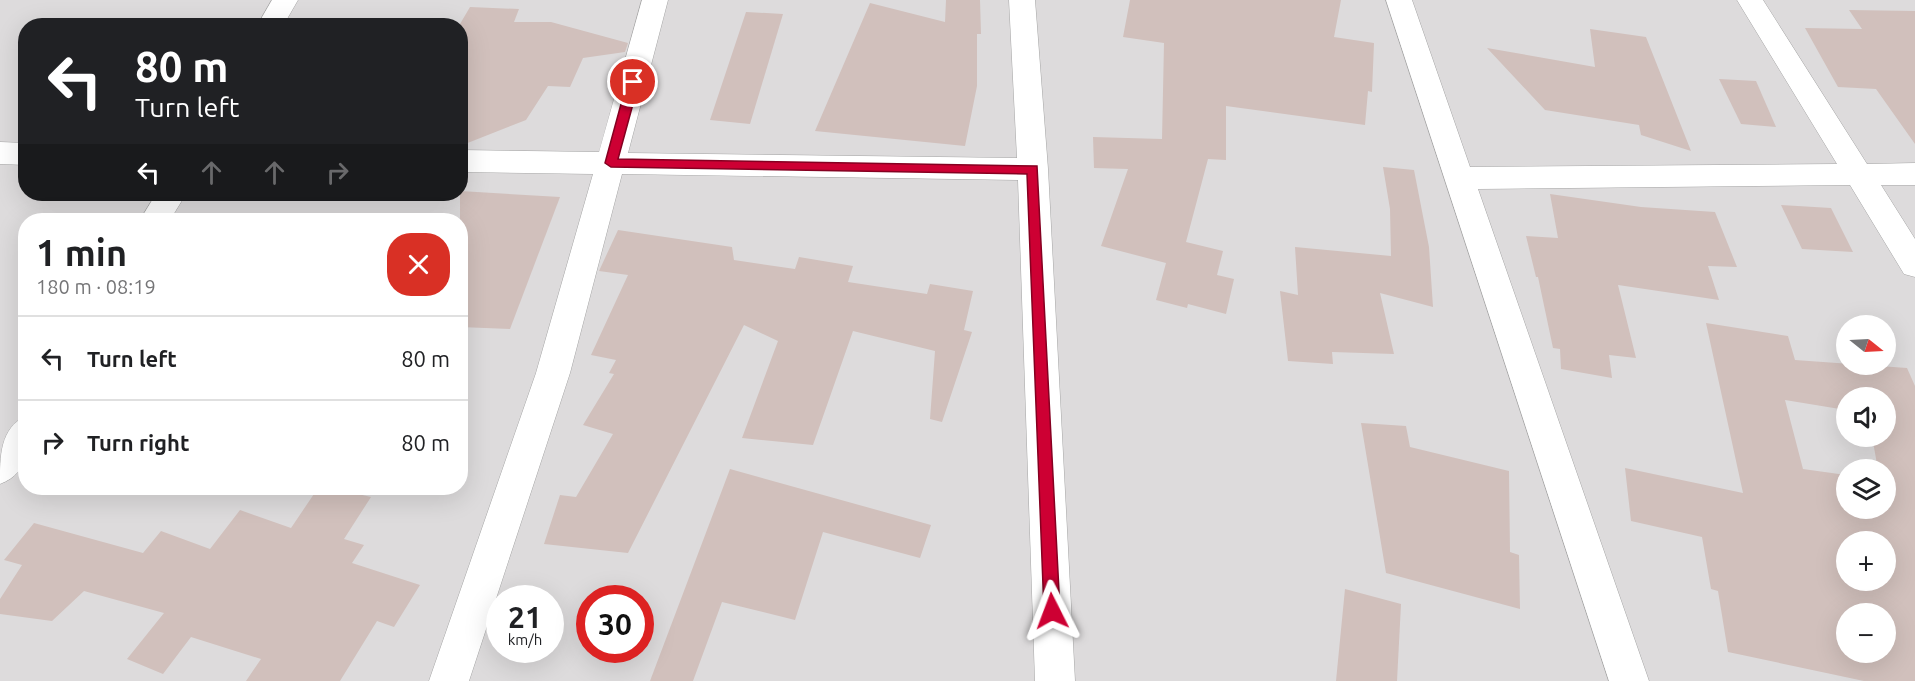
<!DOCTYPE html>
<meta charset="utf-8">
<style>
:root{--surface:#fff;--page:#f6f6f6;--text:#202124;--muted:#757577;--line:#e0e0e0}
body{margin:0;font-family:Ubuntu,sans-serif;background:var(--page);color:var(--text);height:100vh;display:flex;flex-direction:column;font-size:22px;white-space:nowrap}
*{box-sizing:border-box;margin:0}
p{font-size:20px;color:var(--muted)}
.icon{flex:none;width:33px;height:33px;fill:none;stroke:currentColor;stroke-width:2;stroke-linecap:round;stroke-linejoin:round}
.map{position:relative;flex:1;overflow:hidden}
.panel{position:absolute;left:18px;top:213px;width:450px;height:282px;display:flex;flex-direction:column;background:var(--surface);border-radius:24px;box-shadow:0 6px 24px #0002}
.panel>*{flex:none}
.guide{position:absolute;left:18px;top:18px;width:450px;height:183px;border-radius:24px;box-shadow:0 6px 24px #0002;background:#202124;color:#fff;overflow:hidden}
.needle{width:39px;rotate:108deg}
.buttons{position:absolute;left:1836px;top:315px;display:grid;gap:12px}
.buttons a{display:grid;place-items:center;width:60px;height:60px;border-radius:50%;background:var(--surface);box-shadow:0 6px 24px #0002;font-size:30px}
.speed{position:absolute;left:486px;top:585px;display:flex;gap:12px;font-size:30px;font-weight:700;text-align:center}
.speed>*{display:grid;place-content:center;width:78px;height:78px;border-radius:50%;background:var(--surface);box-shadow:0 6px 24px #0002;line-height:1}
.speed small{font-size:15px;font-weight:400}
.speed .limit{border:9px solid #d22;background:#fff;color:#111}
.pin{position:absolute;display:grid;place-items:center;width:51px;height:51px;color:#fff;margin:-26px;border:3px solid #fff;border-radius:50%;box-shadow:0 2px 6px #0007}
.me{position:absolute;width:66px;margin:-33px;rotate:357deg;stroke-linejoin:round;filter:drop-shadow(0 0 4px #0008)}
.turn{display:flex;align-items:center;gap:21px;height:126px;padding:0 18px;font-size:27px}
.turn .icon{width:78px;height:78px;stroke-width:2.5}
.turn b{display:block;font-size:42px;line-height:51px}
.lanes{display:flex;align-items:center;height:57px;padding:0 18px;background:#0003;justify-content:center;gap:30px;direction:ltr}
.lanes .off{opacity:.35}
.round{display:grid;place-items:center;flex:none;width:63px;height:63px;border-radius:24px;background:var(--page)}
.headline{display:flex;align-items:center;justify-content:space-between;height:102px;padding:0 18px}
h1{font-size:36px;font-weight:700;line-height:45px}
ul{padding:0;list-style:none}
li{display:flex;align-items:center;gap:18px;height:84px;padding:0 18px;border-top:2px solid var(--line)}
li div{flex:1}
li b{display:block;font-size:22px}
li em{font-style:normal}
.map>svg:first-child{display:block}
.residential{fill:#dddbdc;fill-rule:evenodd}
.building{fill:#d1c0bc;fill-rule:evenodd}
.lines{fill:none;stroke-linecap:round;stroke-linejoin:round}
.minor-casing{stroke:#a5a5a5;stroke-width:1}
.minor{fill:#fff;fill-rule:evenodd}
.route{fill:#cd0033;stroke:#850021;stroke-width:1.5}
</style>
<div class="map">
<svg width="1915" height="681" viewBox="0 0 1915 681">
<rect width="100%" height="100%" fill="#f0e9e4"/>
<path class="residential" d="M0 0H1915V681H0ZM26 26H460V194H26ZM26 220H460V488H26ZM1846 326H1886V364H1846ZM1846 398H1886V436H1846ZM1846 470H1886V508H1846ZM1846 542H1886V580H1846ZM500 598H550V650H500ZM590 598H640V650H590ZM1846 614H1886V652H1846Z"/>
<g class="building">
<polygon points="946,0 980,0 981,34 977,34 977,86 965,146 815,131 870,3 945,22"/>
<polygon points="1130,0 1341,0 1334,37 1374,43 1372,92 1368,91 1365,125 1226,106 1226,160 1208,159 1186,242 1223,251 1217,275 1234,279 1226,314 1188,304 1187,308 1156,300 1166,263 1101,246 1128,169 1094,168 1093,137 1162,139 1164,43 1123,37"/>
<polygon points="470,7 519,9 514,22 551,22 628,43 625,52 583,58 570,87 548,86 526,120 460,146 460,24"/>
<polygon points="1849,10 1915,11 1915,144 1876,89 1838,87 1805,28 1862,29"/>
<polygon points="746,12 783,14 750,124 710,120"/>
<polygon points="1590,29 1646,37 1691,151 1641,135 1639,125 1545,110 1487,48 1595,67"/>
<polygon points="1719,79 1756,81 1776,127 1741,124"/>
<polygon points="1383,167 1414,170 1429,247 1433,307 1380,293 1394,354 1332,352 1333,364 1288,361 1280,291 1298,295 1295,247 1391,256 1390,209"/>
<polygon points="460,191 560,197 510,329 460,327"/>
<polygon points="1550,194 1641,207 1715,212 1737,267 1708,266 1719,300 1618,285 1636,358 1609,355 1612,378 1561,369 1560,349 1553,348 1538,277 1536,277 1526,236 1558,238"/>
<polygon points="1781,205 1831,208 1853,252 1802,249"/>
<polygon points="618,230 732,247 734,260 795,269 799,257 853,266 848,282 927,294 930,284 973,291 964,330 972,332 942,422 930,419 935,351 853,331 813,445 742,438 778,341 744,325 628,553 544,544 560,495 576,497 613,434 583,425 614,374 609,373 616,360 591,355 628,275 599,271"/>
<path d="M1706 323 1788 336 1795 360 1907 368 1915 386V681H1864L1728 652 1718 591 1711 589 1702 537 1631 521 1625 468 1743 493ZM1846 398H1886V436H1872L1878 470H1886V508H1846V475L1803 469 1785 400 1846 410ZM1846 542H1886V580H1846ZM1846 614H1886V652H1846Z"/>
<polygon points="1361,423 1406,426 1410,447 1509,471 1510,552 1519,555 1520,609 1386,573"/>
<polygon points="730,469 931,525 920,558 823,532 795,620 722,602 693,681 650,681"/>
<polygon points="318,488 332,488 371,497 344,539 364,545 352,563 420,585 394,627 377,621 340,681 246,681 261,659 191,637 163,674 127,659 164,613 84,591 52,621 0,614 0,599 22,565 4,560 34,523 143,553 161,531 210,549 240,510 291,528"/>
<polygon points="1345,589 1401,604 1397,681 1336,681"/>
</g>
<g class="lines">
<defs>
<g id="minor">
<polygon points="272,0 298,0 283,26 257,26"/>
<polygon points="642,0 668,0 628,153 1017,158 1009,0 1035,0 1048,169 1075,681 1035,681 1018,180 622,174 570,373 469,681 429,681 536,373 593,174 460,172 460,150 599,152"/>
<polygon points="1386,0 1412,0 1470,167 1837,164 1737,0 1763,0 1867,164 1915,163 1915,185 1881,185 1915,239 1915,277 1904,274 1850,185 1478,189 1649,681 1609,681"/>
<polygon points="0,142 26,143 26,165 0,164"/>
<polygon points="156,194 186,194 170,220 140,220"/>
<path d="M26 416C26 445 32 472 0 484 0 456 0 428 26 416Z"/>
</g>
</defs>
<use href="#minor" class="minor-casing"/>
<use href="#minor" class="minor"/>
</g>
<polygon class="route" points="633,78 639,82 618,159 1037,166 1060,611 1057,617 1052,619 1046,617 1044,611 1027,174 611,167 605,163 627,82"/>
</svg>
<div class="buttons">
<a><svg class="needle" viewBox="-14 -14 28 28"><path d="M0-13l5 13h-10z" fill="#e53935"/><path d="M0 13l5-13h-10z" fill="#757577"/></svg></a>
<a><svg class="icon" aria-label="sound" viewBox="0 0 24 24"><path d="M4 9h4l5-4v14l-5-4H4zM17 9q2 3 0 6"/></svg></a>
<a><svg class="icon" aria-label="layers" viewBox="0 0 24 24"><path d="M12 4l9 5-9 5-9-5zM3 14l9 5 9-5"/></svg></a>
<a>+</a>
<a>−</a>
</div>
<div class="speed"><div>21<small>km/h</small></div><div class="limit">30</div></div>
<div class="pin" style="left:633px;top:82px;background:#d93025"><svg class="icon" aria-label="arrive" viewBox="0 0 24 24"><path d="M6 21V4h12l-3 4 3 4H6"/></svg></div>
<svg class="me" style="left:1052px;top:611px" viewBox="-20 -20 40 40"><path d="M0-17L14 15 0 8-14 15z" fill="#cd0033" stroke="#fff" stroke-width="4"/></svg>
<div class="guide">
<div class="turn"><svg class="icon" aria-label="left" viewBox="0 0 24 24"><path d="M17 20v-9H6M10 6l-5 5 5 5"/></svg><div><b>80 m</b>Turn left</div></div>
<div class="lanes"><svg class="icon" aria-label="left" viewBox="0 0 24 24"><path d="M17 20v-9H6M10 6l-5 5 5 5"/></svg><svg class="icon off" aria-label="ahead" viewBox="0 0 24 24"><path d="M12 20V5M6 11l6-6 6 6"/></svg><svg class="icon off" aria-label="ahead" viewBox="0 0 24 24"><path d="M12 20V5M6 11l6-6 6 6"/></svg><svg class="icon off" aria-label="right" viewBox="0 0 24 24"><path d="M7 20v-9h11M14 6l5 5-5 5"/></svg></div>
</div>
<section class="panel">
<div class="headline"><div><h1>1 min</h1><p>180 m · 08:19</p></div><a class="round" style="background:#d93025;color:#fff"><svg class="icon" aria-label="close" viewBox="0 0 24 24"><path d="M6 6l12 12M18 6L6 18"/></svg></a></div>
<ul>
<li><svg class="icon" aria-label="left" viewBox="0 0 24 24"><path d="M17 20v-9H6M10 6l-5 5 5 5"/></svg><div><b>Turn left</b></div><em>80 m</em></li>
<li><svg class="icon" aria-label="right" viewBox="0 0 24 24"><path d="M7 20v-9h11M14 6l5 5-5 5"/></svg><div><b>Turn right</b></div><em>80 m</em></li>
</ul>
</section>
</div>
